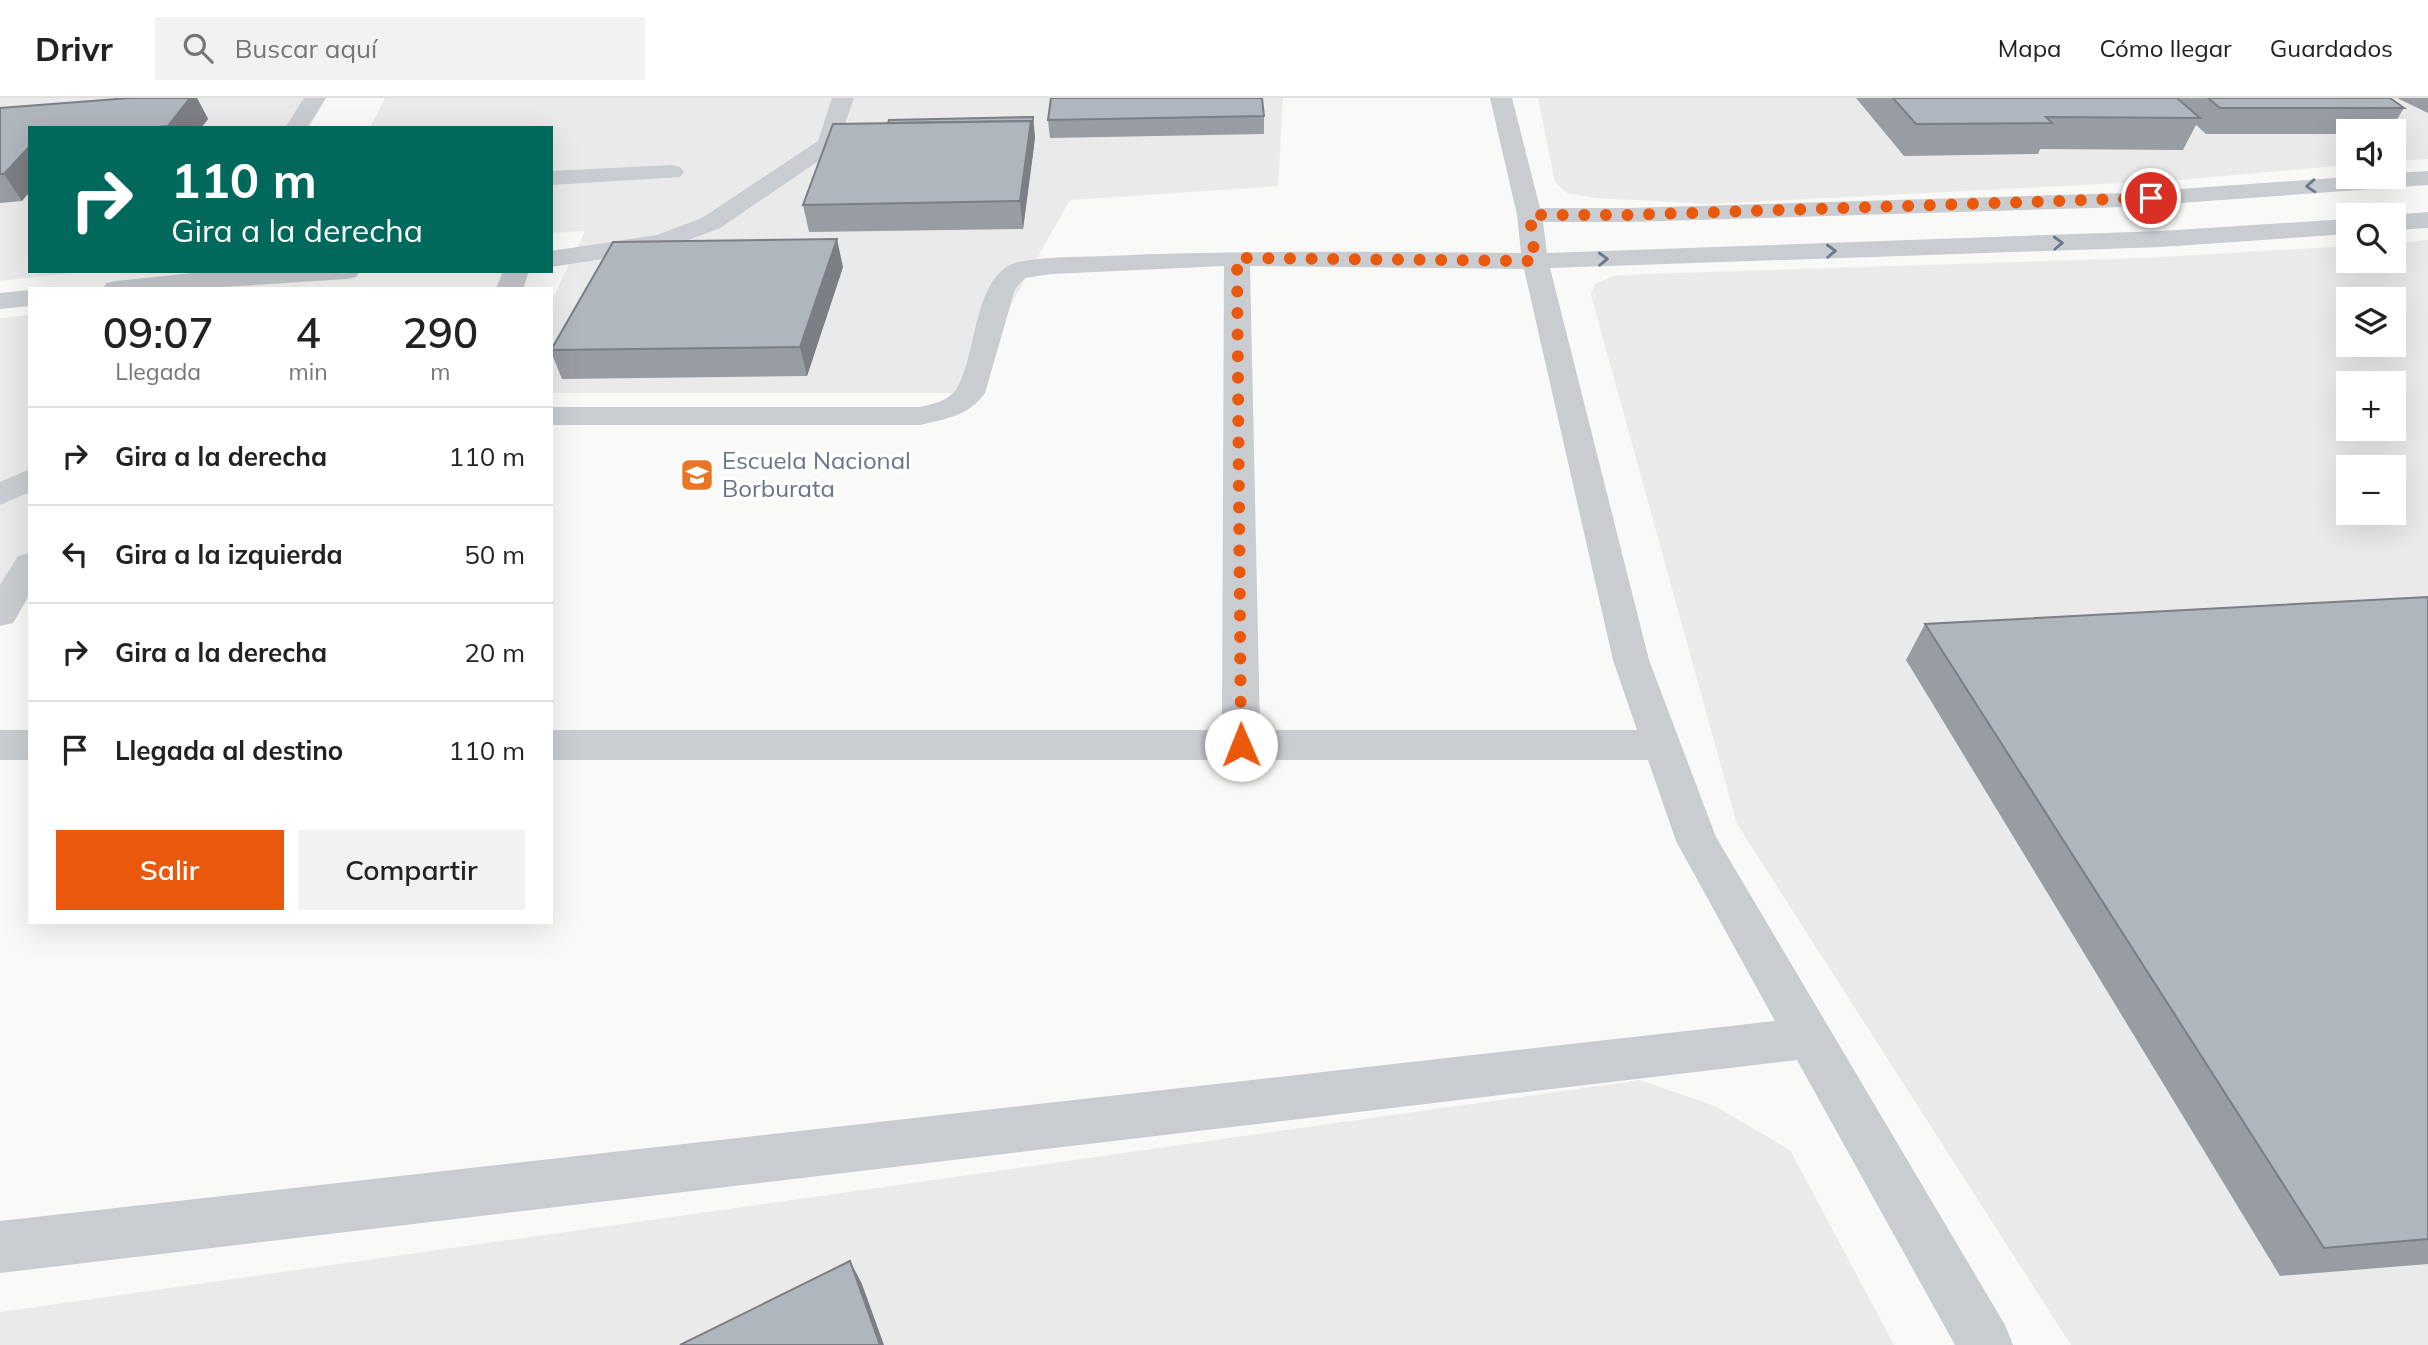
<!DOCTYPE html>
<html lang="es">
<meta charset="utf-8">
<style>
:root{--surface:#fff;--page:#f2f2f2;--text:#222;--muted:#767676;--line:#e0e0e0;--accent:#ea580c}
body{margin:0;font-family:Mulish,sans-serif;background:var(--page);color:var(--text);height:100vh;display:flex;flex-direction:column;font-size:26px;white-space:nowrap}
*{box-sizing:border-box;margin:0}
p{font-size:23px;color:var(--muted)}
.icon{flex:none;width:38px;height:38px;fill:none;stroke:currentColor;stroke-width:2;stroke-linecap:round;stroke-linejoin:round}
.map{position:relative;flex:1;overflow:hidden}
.panel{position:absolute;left:28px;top:189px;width:525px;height:637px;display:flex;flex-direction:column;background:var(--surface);border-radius:0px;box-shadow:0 7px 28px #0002}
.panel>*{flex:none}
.banner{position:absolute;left:28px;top:28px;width:525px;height:147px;border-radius:0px;box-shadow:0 7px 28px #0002;background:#00695c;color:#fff;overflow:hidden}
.controls{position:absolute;left:2336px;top:21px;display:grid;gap:14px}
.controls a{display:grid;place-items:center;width:70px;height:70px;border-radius:0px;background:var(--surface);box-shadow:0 7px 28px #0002;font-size:35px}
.pin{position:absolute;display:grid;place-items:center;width:60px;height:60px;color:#fff;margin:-30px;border:4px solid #fff;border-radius:50%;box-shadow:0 2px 7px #0007}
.me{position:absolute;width:77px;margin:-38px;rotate:359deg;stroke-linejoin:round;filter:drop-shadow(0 0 5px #0008)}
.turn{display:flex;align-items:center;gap:24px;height:147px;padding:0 28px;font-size:32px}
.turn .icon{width:91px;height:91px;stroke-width:2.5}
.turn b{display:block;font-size:49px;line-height:60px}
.eta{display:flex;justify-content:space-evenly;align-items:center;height:119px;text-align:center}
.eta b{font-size:42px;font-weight:600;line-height:49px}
.action{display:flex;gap:14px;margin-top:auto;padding:14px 28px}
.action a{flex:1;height:80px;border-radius:0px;background:var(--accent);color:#fff;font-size:28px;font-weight:600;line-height:80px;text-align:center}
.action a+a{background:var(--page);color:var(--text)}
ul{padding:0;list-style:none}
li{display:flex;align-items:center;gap:21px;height:98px;padding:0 28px;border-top:2px solid var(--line)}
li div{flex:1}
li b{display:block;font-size:26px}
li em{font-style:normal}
header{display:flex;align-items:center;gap:42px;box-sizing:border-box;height:98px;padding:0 35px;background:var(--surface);border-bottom:2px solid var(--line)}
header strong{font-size:33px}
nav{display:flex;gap:38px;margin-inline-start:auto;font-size:24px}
.search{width:490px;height:63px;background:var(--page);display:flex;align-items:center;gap:18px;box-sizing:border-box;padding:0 24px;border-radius:0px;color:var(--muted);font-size:26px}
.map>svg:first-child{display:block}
.built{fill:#eaeaea;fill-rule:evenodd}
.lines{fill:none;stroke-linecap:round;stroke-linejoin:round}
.minor{fill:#c9ccd0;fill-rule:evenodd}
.wall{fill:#979da3}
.shaded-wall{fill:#7b7f85}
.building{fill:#b0b6be;stroke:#7b7f85;stroke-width:2}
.oneway{stroke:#6c788d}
.route{stroke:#ea580c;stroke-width:12;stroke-dasharray:0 21.6}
.labels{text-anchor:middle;stroke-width:7;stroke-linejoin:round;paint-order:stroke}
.poi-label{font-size:24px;fill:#677489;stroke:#fff;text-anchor:start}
</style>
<header>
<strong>Drivr</strong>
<div class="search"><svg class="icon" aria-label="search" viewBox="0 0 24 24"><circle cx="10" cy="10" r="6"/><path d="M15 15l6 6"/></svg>Buscar aquí</div>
<nav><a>Mapa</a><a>Cómo llegar</a><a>Guardados</a></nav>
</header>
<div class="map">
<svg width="2428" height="1247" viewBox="0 0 2428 1247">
<rect width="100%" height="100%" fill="#f9f9f7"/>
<g class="built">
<polygon points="0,0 326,0 309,30 30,30 30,173 91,173 0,183"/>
<polygon points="385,0 1283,0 1278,88 1070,102 961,295 551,295 551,204 585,133 551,135 551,30 370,30"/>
<polygon points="1538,0 2428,0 2428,61 2394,63 2394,33 2348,33 2348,67 2179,82 1711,106 1596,100 1567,95 1555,84"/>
<path d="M2428 142V1247H2071L1737 726 1591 197 1595 186 1614 178 1646 176 2144 160 2348 148V163H2394V145ZM2348 201H2394V247H2348ZM2348 285H2394V331H2348ZM2348 369H2394V415H2348Z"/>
<polygon points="30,217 30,457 0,507 0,220"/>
<polygon points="1640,982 1715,1008 1790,1052 1894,1247 0,1247 0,1214"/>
</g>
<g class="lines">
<g class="minor">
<polygon points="304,0 326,0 307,30 285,30"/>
<polygon points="832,0 854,0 836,51 720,130 662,152 551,169 551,153 657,137 702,120 818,43"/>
<path d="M1490 0H1512L1540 110H1628L2124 95 2348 79H2394V75L2428 73V87L2124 109 1628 124H1543L1547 155 2161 133 2348 121V136L2161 149 1550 170 1649 562 1716 739 2005 1227 2013 1247H1955L1797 962 0 1175V1123L1775 923 1676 743 1648 662H551V632H1222L1224 168 1051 176 1025 180 1015 191 985 295C969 318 945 321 920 327H551V309H920C933 306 949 303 957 290 976 257 973 193 1006 169 1021 158 1086 159 1106 158 1245 152 1382 154 1521 155L1517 117ZM1250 168 1524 171 1613 562 1637 632H1260Z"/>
<polygon points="672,67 680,69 684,74 680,79 551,87 551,73"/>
<polygon points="2428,114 2428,130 2394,132 2394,117 2391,117"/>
<polygon points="360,173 356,179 347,181 193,191 103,191 106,185 116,183 212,173"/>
<polygon points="503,173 529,173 523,191 496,191"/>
<polygon points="30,192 30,208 0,211 0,195"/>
<polygon points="30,371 30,394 0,407 0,384"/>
<polygon points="30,455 30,496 13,525 0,528 0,487 18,458"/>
<rect x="0" y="632" width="30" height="30"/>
</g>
</g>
<g class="wall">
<polygon points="130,0 197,0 208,21 201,30 30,30 22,103 0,105 0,10"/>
<polygon points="1040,0 1262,0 1264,18 1264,36 1050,40 1048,22 1051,0"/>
<polygon points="1856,0 2390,0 2404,10 2390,33 2348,33 2348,36 2206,36 2196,27 2183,52 2040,51 2038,56 1904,58"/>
<polygon points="2397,0 2428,0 2428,15"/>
<polygon points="1035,38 1023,131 809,134 803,107"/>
<polygon points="843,169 807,278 562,281 551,254 551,251"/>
<polygon points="2428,499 2428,1166 2280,1178 1906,562 1925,526"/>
</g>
<g class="shaded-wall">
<polygon points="190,0 197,0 208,21 201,30 169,30 168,28"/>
<polygon points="1033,19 1035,38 1034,49 1023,131 1020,103 1031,23"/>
<polygon points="30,48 30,94 22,103 4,76"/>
<polygon points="837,141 843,169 807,278 800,249"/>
<polygon points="850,1163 862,1186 884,1247 880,1247"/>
</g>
<g class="building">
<polygon points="130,0 190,0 168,28 150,30 30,30 30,48 4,76 0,76 0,10"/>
<polygon points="1051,0 1262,0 1264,18 1048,22"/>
<polygon points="1893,0 2177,0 2200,20 2046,19 2052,25 1916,26"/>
<polygon points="2208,0 2390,0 2404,10 2220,10"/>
<polygon points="1033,19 1032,31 1031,23 888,25 889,22"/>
<polygon points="1031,23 1020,103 803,107 833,26"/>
<polygon points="837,141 800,249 551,252 613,144"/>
<polygon points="2428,499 2428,1141 2324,1150 1925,526"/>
<polygon points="850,1163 880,1247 680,1247"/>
</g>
<defs><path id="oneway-chevron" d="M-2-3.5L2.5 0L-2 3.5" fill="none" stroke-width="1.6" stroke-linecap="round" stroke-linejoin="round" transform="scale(1.75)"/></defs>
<g class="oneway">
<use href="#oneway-chevron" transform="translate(2311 88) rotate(176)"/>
<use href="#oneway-chevron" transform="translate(2058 145) rotate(-2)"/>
<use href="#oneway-chevron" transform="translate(1831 153) rotate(-2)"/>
<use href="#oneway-chevron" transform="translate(1603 161) rotate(-2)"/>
</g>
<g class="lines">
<polyline class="route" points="1241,647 1237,160 1535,163 1530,117 1628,117 2151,100"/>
</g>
<defs>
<symbol id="school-square" viewBox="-11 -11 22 22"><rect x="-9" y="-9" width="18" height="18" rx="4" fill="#eb7425" stroke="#fff"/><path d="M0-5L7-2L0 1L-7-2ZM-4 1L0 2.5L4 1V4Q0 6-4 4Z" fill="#fff"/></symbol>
</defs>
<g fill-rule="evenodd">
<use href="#school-square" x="678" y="358" width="38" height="38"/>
</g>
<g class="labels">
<g class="poi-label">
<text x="722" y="371">Escuela Nacional<tspan x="722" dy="28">Borburata</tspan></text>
</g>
</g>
</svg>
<div class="controls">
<a><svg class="icon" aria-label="sound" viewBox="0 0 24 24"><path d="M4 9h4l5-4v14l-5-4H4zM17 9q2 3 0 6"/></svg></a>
<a><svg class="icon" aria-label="search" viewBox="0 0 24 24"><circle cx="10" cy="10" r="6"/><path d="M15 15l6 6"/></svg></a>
<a><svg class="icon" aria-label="layers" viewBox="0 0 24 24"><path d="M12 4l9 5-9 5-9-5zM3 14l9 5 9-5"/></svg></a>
<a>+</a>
<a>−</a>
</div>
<div class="pin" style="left:2151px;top:100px;background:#d93025"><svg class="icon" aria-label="arrive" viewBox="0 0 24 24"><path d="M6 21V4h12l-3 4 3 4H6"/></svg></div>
<svg class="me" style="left:1241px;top:647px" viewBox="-20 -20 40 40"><circle r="19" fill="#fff"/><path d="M0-13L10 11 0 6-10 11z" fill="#ea580c"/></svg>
<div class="banner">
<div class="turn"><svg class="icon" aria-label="right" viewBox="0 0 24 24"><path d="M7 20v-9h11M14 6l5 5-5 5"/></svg><div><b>110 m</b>Gira a la derecha</div></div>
</div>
<section class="panel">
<div class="eta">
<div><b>09:07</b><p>Llegada</p></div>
<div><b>4</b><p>min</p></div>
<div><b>290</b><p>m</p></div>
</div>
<ul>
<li><svg class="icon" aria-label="right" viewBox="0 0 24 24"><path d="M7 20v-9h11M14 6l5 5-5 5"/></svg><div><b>Gira a la derecha</b></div><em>110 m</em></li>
<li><svg class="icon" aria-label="left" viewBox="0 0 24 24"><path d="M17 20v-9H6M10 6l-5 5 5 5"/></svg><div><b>Gira a la izquierda</b></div><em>50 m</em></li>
<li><svg class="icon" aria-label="right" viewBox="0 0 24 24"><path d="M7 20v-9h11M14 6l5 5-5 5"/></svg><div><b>Gira a la derecha</b></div><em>20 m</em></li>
<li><svg class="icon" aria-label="arrive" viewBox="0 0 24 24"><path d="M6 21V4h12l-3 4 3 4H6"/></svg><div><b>Llegada al destino</b></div><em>110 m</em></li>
</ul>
<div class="action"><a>Salir</a><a>Compartir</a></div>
</section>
</div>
